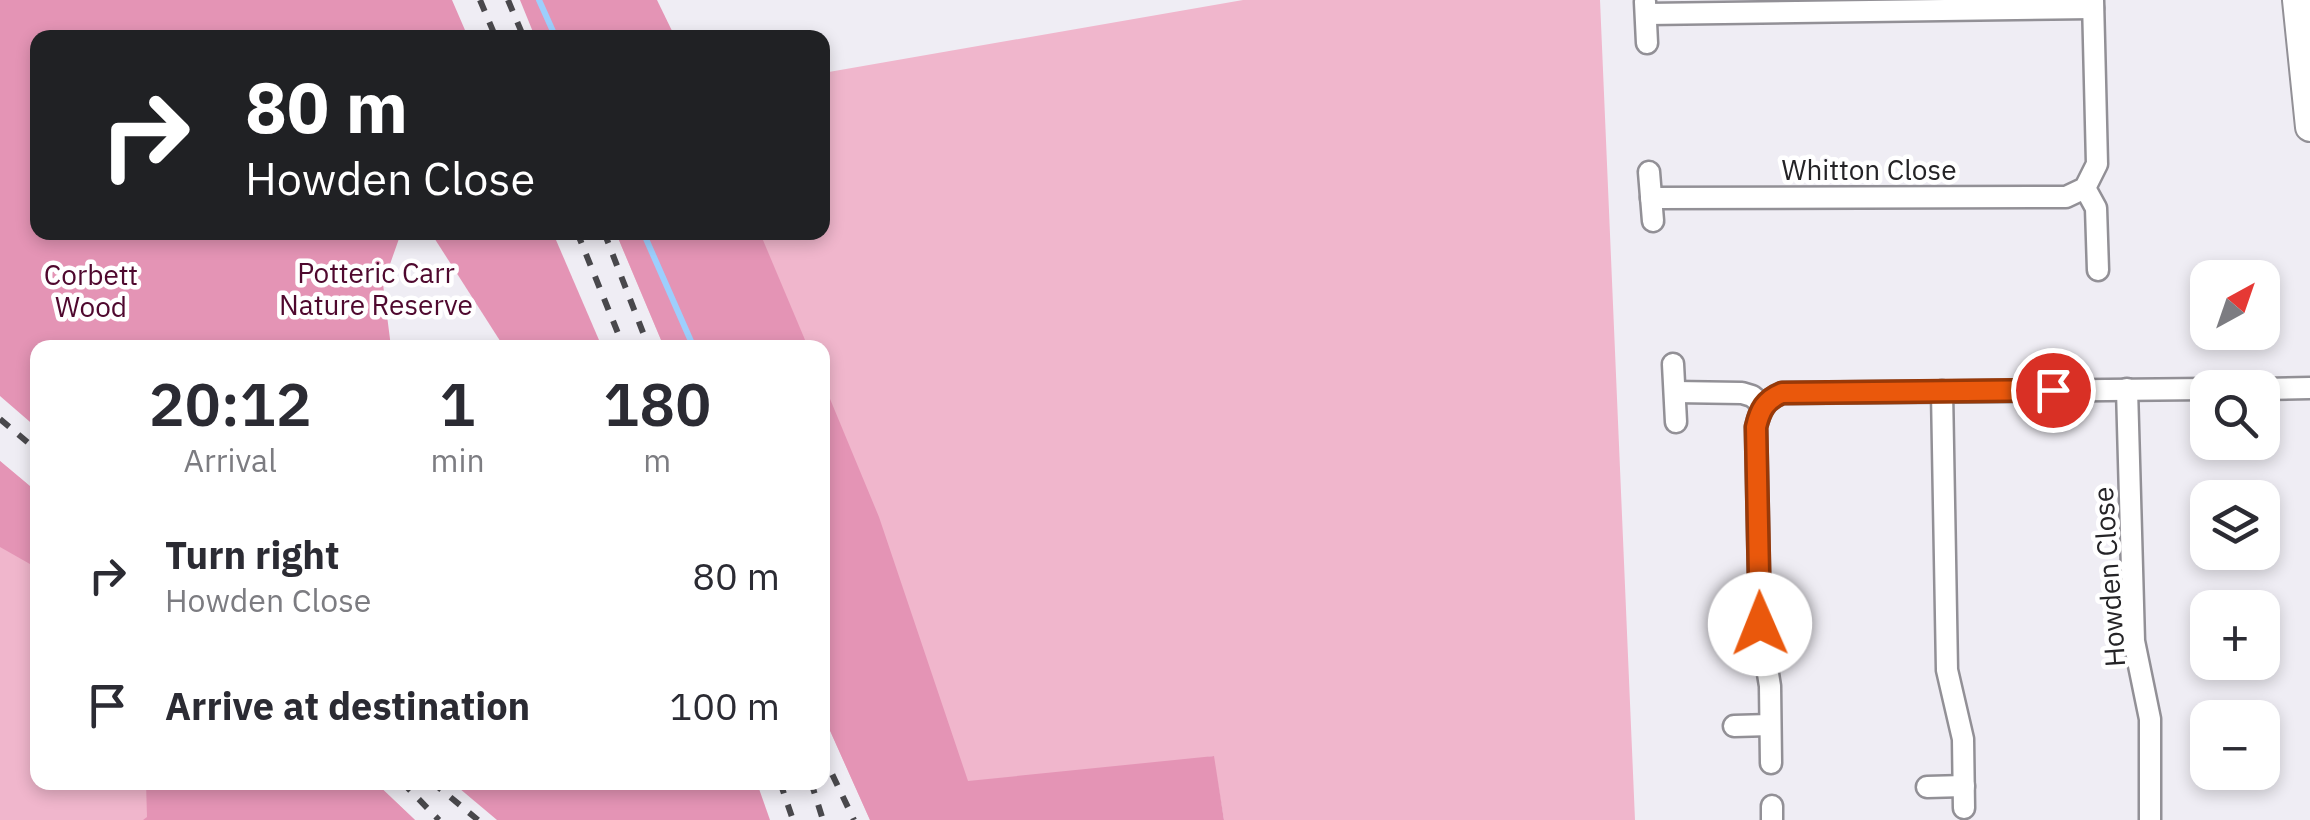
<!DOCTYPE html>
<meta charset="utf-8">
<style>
:root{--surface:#fff;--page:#f2f2f3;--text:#2b2b33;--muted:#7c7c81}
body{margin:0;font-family:"IBM Plex Sans",sans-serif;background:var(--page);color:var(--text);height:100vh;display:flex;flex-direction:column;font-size:38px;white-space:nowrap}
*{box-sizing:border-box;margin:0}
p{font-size:32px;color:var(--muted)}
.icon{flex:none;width:55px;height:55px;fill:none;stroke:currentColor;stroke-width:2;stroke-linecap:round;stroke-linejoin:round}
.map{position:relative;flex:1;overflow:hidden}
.sheet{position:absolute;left:30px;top:340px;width:800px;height:450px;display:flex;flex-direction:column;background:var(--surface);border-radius:20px;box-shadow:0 5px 15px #0003}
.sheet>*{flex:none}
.guide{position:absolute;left:30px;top:30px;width:800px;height:210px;border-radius:20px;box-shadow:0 5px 15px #0003;background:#202124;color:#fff;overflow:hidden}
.needle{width:65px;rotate:40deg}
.buttons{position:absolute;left:2190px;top:260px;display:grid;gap:20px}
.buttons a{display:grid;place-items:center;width:90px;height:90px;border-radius:20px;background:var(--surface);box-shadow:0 5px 15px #0003;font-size:50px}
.pin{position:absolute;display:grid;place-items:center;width:85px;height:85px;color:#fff;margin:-42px;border:5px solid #fff;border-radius:50%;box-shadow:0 2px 10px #0007}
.me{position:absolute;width:110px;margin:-55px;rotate:359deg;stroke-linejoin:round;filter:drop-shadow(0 0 8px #0008)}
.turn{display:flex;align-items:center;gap:35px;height:210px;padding:0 50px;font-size:45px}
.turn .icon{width:130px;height:130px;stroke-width:2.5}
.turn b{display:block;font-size:70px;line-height:85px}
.eta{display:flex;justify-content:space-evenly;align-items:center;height:170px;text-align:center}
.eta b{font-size:60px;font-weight:600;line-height:70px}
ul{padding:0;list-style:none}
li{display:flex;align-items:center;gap:30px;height:130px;padding:0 50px}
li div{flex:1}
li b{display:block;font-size:38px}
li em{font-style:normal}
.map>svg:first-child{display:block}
.green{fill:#f0b6cc}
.forest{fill:#e494b5}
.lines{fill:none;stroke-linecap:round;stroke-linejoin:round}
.stream{stroke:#9dcffd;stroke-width:6}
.street-casing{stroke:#929096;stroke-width:25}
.secondary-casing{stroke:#929096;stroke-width:32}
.street{stroke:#fff;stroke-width:20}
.secondary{stroke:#fff;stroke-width:28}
.rail{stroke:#49484c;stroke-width:6;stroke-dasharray:12 12;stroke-linecap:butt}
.route-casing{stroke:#983908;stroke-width:25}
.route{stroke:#ea580c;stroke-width:18}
.labels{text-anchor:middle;stroke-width:9;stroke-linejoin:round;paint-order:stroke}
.street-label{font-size:28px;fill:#242326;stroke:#fff}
.park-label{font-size:28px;fill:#4f082e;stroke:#fff}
</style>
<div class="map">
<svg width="2310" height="820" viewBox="0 0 2310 820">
<rect width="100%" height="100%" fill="#efedf4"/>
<g class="green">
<polygon points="1243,0 1600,0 1635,820 1224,820 1213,756 870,820 823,715 822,348 664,347 616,233 822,232 823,73"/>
<polygon points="0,461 37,492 38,782 376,783 415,820 0,820"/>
</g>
<g class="forest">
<polygon points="0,0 452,0 468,37 38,38 38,232 401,233 383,284 391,347 38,348 37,428 0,396"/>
<polygon points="520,0 657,0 675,37 535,37"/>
<polygon points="431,233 553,233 602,347 504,347"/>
<polygon points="616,233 760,233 808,347 664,347"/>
<polygon points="823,382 879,517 968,781 1214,756 1224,820 870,820 823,715"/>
<polygon points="0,461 37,492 37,568 0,547"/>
<polygon points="146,782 376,783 415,820 143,820 147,817"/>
<polygon points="453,783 757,783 770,820 497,820"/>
</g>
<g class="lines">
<g class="stream">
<polyline points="539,0 556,38"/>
<polyline points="643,232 694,348"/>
</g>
<defs>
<g id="street">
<polyline points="1645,2 1647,43"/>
<polyline points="1647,14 2093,8"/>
<polyline points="1649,172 1653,221"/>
<polyline points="2085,188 2096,208 2098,270"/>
<polyline points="1651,198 2066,197 2085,188 2097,164 2093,0"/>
<polyline points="1673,364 1676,422"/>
<polyline points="2127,389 2134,641 2150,719 2150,820"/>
<polyline points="2262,389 2310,388"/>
<polyline points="1942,391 1947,670 1963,739 1964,808"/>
<polyline points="1675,392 1742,393 1752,396 1763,405"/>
<polyline points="1734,726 1770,725"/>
<path d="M1771 763 1770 686 1760 625 1756 427C1760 410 1765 400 1782 393L2208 389"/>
<polyline points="1927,787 1964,786"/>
<polyline points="1772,820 1772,806"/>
</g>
<polyline id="secondary" points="2297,0 2310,127"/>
</defs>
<use href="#street" class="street-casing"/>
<use href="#secondary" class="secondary-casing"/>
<use href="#street" class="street"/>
<use href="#secondary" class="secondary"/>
<g class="rail">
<polyline points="480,0 496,38"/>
<polyline points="508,0 524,38"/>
<polyline points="577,232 624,348"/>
<polyline points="604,232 649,348"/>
<polyline points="0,419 38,451"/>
<polyline points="822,753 854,820"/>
<polyline points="402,782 439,820"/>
<polyline points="432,782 478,820"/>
<polyline points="780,782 793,820"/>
<polyline points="811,782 823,820"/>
</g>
</g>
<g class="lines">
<defs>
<path id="route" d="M1760 624 1756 427C1760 410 1765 400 1782 393L2053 390"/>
</defs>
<use href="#route" class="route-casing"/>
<use href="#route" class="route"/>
</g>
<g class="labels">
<g class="street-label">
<text x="1869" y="180">Whitton Close</text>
<text transform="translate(2109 577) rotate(-94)" y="10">Howden Close</text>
</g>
<g class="park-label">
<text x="376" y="283">Potteric Carr<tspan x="376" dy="32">Nature Reserve</tspan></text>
<text x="91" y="285">Corbett<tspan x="91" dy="32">Wood</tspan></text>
</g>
</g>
</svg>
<div class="buttons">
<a><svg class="needle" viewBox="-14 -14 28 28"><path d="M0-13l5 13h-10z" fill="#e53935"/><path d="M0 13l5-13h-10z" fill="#7c7c81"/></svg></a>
<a><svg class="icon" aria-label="search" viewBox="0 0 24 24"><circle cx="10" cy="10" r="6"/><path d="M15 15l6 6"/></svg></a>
<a><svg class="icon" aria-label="layers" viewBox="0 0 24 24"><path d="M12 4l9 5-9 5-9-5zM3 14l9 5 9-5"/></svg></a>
<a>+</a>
<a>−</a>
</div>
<div class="pin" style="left:2053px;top:390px;background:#d93025"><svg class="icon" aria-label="arrive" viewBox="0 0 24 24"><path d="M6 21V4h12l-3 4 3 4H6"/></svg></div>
<svg class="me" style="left:1760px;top:624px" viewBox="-20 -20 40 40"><circle r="19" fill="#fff"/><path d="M0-13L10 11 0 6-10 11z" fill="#ea580c"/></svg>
<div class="guide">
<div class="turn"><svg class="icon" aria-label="right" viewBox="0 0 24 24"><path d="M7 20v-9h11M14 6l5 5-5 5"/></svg><div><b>80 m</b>Howden Close</div></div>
</div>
<section class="sheet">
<div class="eta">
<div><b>20:12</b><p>Arrival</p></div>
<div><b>1</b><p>min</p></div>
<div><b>180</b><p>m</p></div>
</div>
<ul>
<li><svg class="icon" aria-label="right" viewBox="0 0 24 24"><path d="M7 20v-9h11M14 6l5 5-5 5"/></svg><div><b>Turn right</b><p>Howden Close</p></div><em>80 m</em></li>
<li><svg class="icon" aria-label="arrive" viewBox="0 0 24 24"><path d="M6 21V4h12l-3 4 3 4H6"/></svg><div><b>Arrive at destination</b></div><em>100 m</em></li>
</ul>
</section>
</div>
